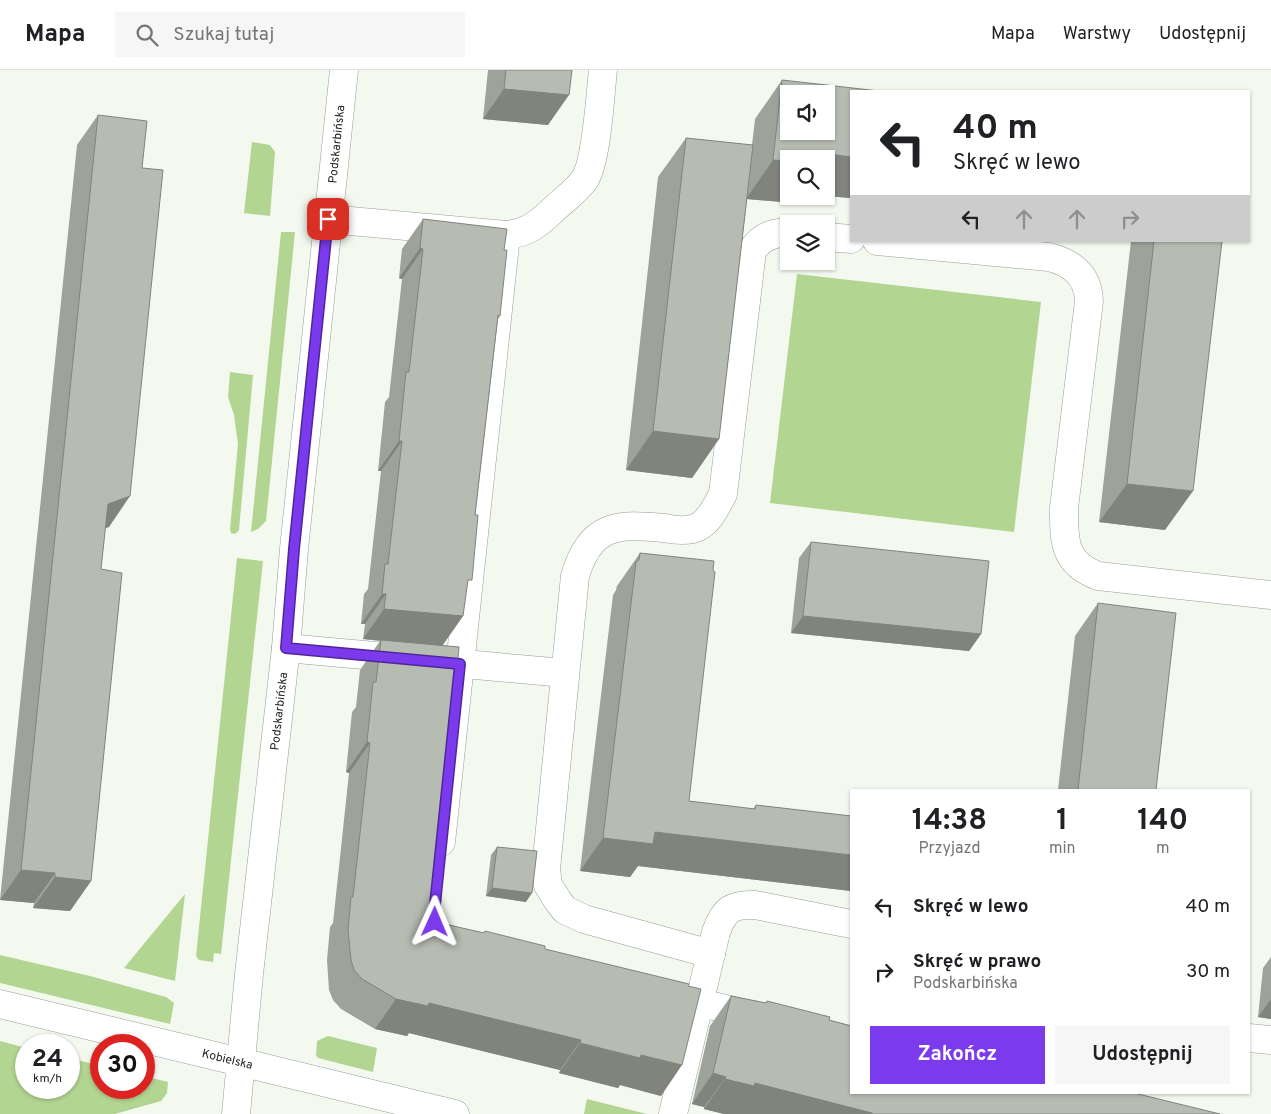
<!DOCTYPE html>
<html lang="pl">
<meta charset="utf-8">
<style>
:root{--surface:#fff;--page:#f6f6f6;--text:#202124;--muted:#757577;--line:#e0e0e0;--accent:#7c3aed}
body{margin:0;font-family:Overpass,sans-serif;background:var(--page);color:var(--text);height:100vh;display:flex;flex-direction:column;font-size:19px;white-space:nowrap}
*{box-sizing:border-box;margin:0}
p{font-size:16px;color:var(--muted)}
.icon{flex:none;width:28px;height:28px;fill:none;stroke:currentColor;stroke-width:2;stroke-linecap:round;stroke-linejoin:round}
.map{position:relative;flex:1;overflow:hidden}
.details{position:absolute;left:850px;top:719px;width:400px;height:305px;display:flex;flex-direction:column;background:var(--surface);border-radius:0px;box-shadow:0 1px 4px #0004}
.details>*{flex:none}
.guide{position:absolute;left:850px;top:20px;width:400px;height:152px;border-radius:0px;box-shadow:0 1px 4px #0004;background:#fff;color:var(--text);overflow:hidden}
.buttons{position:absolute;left:780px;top:15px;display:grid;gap:10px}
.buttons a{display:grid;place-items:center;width:55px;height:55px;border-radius:0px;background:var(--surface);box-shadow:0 1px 4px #0004;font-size:25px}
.speed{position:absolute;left:15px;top:964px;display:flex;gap:10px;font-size:25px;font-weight:700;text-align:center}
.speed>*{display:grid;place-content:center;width:65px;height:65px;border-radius:50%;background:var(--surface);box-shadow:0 1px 4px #0004;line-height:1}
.speed small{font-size:12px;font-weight:400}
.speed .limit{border:8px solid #d22;background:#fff;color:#111}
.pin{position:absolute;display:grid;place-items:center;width:42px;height:42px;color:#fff;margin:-21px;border-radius:10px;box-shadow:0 2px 8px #0006}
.me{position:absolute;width:55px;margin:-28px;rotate:1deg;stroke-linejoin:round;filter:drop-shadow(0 0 4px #0008)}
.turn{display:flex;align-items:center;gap:18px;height:105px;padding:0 20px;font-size:22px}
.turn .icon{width:65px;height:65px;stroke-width:2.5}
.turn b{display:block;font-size:35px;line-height:42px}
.lanes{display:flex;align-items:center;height:48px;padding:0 20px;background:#0003;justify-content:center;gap:25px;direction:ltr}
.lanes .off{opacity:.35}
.eta{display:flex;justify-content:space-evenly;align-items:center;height:85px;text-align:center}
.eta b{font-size:30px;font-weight:700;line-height:35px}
.button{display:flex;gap:10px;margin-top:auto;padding:10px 20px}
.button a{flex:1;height:58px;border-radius:0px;background:var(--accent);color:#fff;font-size:20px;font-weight:700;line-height:58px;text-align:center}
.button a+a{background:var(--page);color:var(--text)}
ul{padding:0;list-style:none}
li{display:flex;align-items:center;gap:15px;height:65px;padding:0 20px}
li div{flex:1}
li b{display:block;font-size:19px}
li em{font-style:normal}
header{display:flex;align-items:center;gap:30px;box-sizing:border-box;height:70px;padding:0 25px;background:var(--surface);border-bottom:1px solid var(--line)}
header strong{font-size:24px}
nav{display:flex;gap:28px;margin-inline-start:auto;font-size:18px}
.search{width:350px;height:45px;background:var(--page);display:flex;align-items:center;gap:12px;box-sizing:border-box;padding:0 18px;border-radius:0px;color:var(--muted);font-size:19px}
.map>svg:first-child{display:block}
.green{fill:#b3d592}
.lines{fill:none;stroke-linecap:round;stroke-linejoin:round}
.minor-casing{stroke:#999e95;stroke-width:29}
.minor{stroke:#fff;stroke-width:28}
.wall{fill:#9da29a}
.shaded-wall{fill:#80847d}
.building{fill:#b7bcb3;stroke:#80847d;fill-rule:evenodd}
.route-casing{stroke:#51269a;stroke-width:12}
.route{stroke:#7c3aed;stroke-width:9}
.labels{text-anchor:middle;stroke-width:5;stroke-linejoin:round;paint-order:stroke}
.street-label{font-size:12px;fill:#21231f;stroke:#fff}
</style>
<header>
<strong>Mapa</strong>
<div class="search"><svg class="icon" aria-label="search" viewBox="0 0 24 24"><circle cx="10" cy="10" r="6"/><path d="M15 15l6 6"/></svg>Szukaj tutaj</div>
<nav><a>Mapa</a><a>Warstwy</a><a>Udostępnij</a></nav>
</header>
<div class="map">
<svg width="1271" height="1044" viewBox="0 0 1271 1044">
<rect width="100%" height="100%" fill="#f3f9ef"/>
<g class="green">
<polygon points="252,72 270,75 275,82 270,146 244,143"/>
<polygon points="281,162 295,162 266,451 258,459 251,462"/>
<polygon points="797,204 1041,232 1014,462 770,433"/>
<polygon points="230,302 253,305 239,460 235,464 231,463 230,459 238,374 234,345 228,327"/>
<polygon points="237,488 263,491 221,884 214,883 213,892 199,890 196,886"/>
<polygon points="185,824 175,911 124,898"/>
<polygon points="0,885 90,906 166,927 174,933 170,954 0,913"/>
<polygon points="328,966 377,978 373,1002 318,988 316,985 317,971"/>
<polygon points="0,971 26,978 26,1018 69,1018 69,988 101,996 101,1018 144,1018 144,1006 168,1012 167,1023 161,1031 115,1044 0,1044"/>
<polygon points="587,1029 647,1044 584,1044"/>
</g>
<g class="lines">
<defs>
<g id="minor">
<path d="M328 149 506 165C527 163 537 155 552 141 562 131 577 121 585 109 597 89 600 26 603 0"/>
<polyline points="826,167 851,169"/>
<path d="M877 171 1049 187C1072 193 1088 205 1089 231L1064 438C1064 470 1063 493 1098 506L1271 525"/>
<polyline points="286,578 564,603"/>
<polyline points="441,772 506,165"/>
<path d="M711 884 584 849 565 840 558 831 548 815 546 799 575 506C590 455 616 453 664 458 674 460 688 462 698 457 710 451 717 435 723 424L752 181C760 167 773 162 789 163"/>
<polyline points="660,923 759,947"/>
<path id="s1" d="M0 934 455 1044"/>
<polyline points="1249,968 1271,970"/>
<path id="s2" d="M236 1044 249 904 286 578 294 479 344 0"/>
<path d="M673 1044 716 862C724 840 731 834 755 835L851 854"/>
</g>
</defs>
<use href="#minor" class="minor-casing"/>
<use href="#minor" class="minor"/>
</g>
<g class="wall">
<polygon points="488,0 572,0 548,55 483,49"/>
<polygon points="782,10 851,21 851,128 826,126 826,89 789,89 793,133 747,129 719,369 692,408 626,400 658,107 686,68 752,75 755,49"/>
<polygon points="98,45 142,98 109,457 105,458 101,499 91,811 70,841 33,838 34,833 0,830 77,75"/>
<polygon points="423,149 504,180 500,246 498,249 467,516 463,546 442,576 444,735 436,852 545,879 661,1026 620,1015 618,1018 559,1003 560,1000 409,963 407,966 375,959 341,939 333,930 329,920 327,890 330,857 333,853 349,703 346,702 352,642 356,637 360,600 380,571 363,569 365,554 361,554 364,524 368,519 381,401 378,401 385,332 389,327 402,209 399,208 402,179"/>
<polygon points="1131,171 1222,171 1165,460 1099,452"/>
<polygon points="811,472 981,564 969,581 791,563 799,488"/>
<polygon points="640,483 689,731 753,739 756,735 851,746 851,821 638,796 630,807 580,801 613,525 616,520 617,516"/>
<polygon points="1098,533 1156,720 1058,720 1075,566"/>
<polygon points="497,777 526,832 486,826 491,785"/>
<polygon points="1271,887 1271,949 1258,947 1263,898"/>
<polygon points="731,926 765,933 767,931 829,950 1220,1044 724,1044 704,1039 704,1037 692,1034 710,956"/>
</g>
<g class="shaded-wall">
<polygon points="504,19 569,25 548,55 483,49"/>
<polygon points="822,83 851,87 851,128 826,126 826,89 819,89"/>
<polygon points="773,90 789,91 789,126 798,126 793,133 746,129"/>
<polygon points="420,178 423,179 402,209 399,208"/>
<polygon points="653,361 719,369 692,408 626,400"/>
<polygon points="399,371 402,371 381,401 378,401"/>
<polygon points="1127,414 1193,421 1165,460 1099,452"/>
<polygon points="130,426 109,457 87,464 108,434"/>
<polygon points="382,524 386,524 365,554 361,554"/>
<polygon points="384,539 463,546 442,576 363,569"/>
<polygon points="803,546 981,564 969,581 791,563"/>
<polygon points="367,672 370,673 349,703 346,702"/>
<polygon points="655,762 851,785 851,821 638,796 630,807 580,801 603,768"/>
<polygon points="21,800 55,803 34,833 0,830"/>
<polygon points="55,807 91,811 70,841 33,838"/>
<polygon points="492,818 532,823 526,832 486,826"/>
<polygon points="396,929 429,933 581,970 560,1000 409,963 407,966 375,959"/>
<polygon points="1271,929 1271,949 1258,947"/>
<polygon points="580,973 641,985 682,995 661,1026 620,1015 618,1018 559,1003"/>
<polygon points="713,1003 726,1007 704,1037 692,1034"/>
<polygon points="725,1009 755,1013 872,1043 871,1044 724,1044 704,1039"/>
</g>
<g class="building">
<polygon points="506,0 572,0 569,25 504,19"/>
<path d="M782 10 879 21H851V87L822 83V89H789V91L773 90ZM789 24H826V61H789Z"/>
<polygon points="98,45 147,51 142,98 163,100 130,426 108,434 101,499 122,503 91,811 55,807 55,803 21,800"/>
<polygon points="686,68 753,75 719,369 653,361"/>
<polygon points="423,149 507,159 504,180 507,180 500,246 498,245 475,445 478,445 472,510 468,510 463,546 384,539 386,524 382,524 385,494 388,494 402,371 399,371 406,302 409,302 423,179 420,178"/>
<polygon points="1154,171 1222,171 1193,421 1127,414"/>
<polygon points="811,472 989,491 981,564 803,546"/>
<polygon points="640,483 714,491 713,500 715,502 689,731 755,739 756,735 851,746 851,785 655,762 653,774 603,768 636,492 639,490"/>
<polygon points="1098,533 1176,543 1156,720 1078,720"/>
<polygon points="381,570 459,577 444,735 447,737 445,761 436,852 484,863 485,861 545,876 545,879 689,914 688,916 701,919 682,995 641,985 640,988 580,973 581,970 429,933 428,936 396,929 362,909 354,900 351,890 348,860 351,827 353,827 370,673 367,672 373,612 376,612"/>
<polygon points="497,777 537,781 532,823 492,818"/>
<polygon points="731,926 766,933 767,931 830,947 829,950 851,956 851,1022 1130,1022 1220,1044 872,1044 872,1043 755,1013 754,1016 725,1009 726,1007 713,1003"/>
</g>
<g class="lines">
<defs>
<polyline id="route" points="328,149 294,479 286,578 460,594 434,844 435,852"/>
</defs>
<use href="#route" class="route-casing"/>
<use href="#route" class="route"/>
</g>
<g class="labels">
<g class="street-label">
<text dy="4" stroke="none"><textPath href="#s2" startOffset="975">Podskarbińska</textPath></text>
<text dy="4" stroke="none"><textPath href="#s2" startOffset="405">Podskarbińska</textPath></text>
<text dy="4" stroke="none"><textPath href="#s1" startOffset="234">Kobielska</textPath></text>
</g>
</g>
</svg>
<div class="buttons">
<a><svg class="icon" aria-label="sound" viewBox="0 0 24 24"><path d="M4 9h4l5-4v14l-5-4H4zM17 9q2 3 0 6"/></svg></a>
<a><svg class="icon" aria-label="search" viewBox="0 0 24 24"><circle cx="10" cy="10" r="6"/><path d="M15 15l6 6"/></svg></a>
<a><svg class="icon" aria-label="layers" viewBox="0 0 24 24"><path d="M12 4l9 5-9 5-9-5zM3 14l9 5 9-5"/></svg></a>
</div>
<div class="speed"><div>24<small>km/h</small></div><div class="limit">30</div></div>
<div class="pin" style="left:328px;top:149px;background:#d93025"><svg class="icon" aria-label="arrive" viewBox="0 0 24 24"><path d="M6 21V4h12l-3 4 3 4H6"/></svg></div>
<svg class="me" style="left:435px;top:852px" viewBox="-20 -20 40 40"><path d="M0-17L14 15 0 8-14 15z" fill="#7c3aed" stroke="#fff" stroke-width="4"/></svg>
<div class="guide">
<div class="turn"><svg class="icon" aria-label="left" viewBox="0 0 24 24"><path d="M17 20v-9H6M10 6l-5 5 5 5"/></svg><div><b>40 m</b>Skręć w lewo</div></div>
<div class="lanes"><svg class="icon" aria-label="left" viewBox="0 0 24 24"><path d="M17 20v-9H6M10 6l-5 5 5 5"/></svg><svg class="icon off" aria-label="ahead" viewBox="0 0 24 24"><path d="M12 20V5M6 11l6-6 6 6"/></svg><svg class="icon off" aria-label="ahead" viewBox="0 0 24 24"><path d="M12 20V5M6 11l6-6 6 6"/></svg><svg class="icon off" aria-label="right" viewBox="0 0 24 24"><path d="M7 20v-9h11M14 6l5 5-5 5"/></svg></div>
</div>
<section class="details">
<div class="eta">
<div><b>14:38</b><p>Przyjazd</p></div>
<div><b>1</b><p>min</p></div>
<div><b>140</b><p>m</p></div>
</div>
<ul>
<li><svg class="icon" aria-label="left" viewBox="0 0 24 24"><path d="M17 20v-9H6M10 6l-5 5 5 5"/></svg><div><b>Skręć w lewo</b></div><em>40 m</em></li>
<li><svg class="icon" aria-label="right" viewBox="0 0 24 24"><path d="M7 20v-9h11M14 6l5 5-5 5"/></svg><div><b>Skręć w prawo</b><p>Podskarbińska</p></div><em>30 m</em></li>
</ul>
<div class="button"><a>Zakończ</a><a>Udostępnij</a></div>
</section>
</div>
